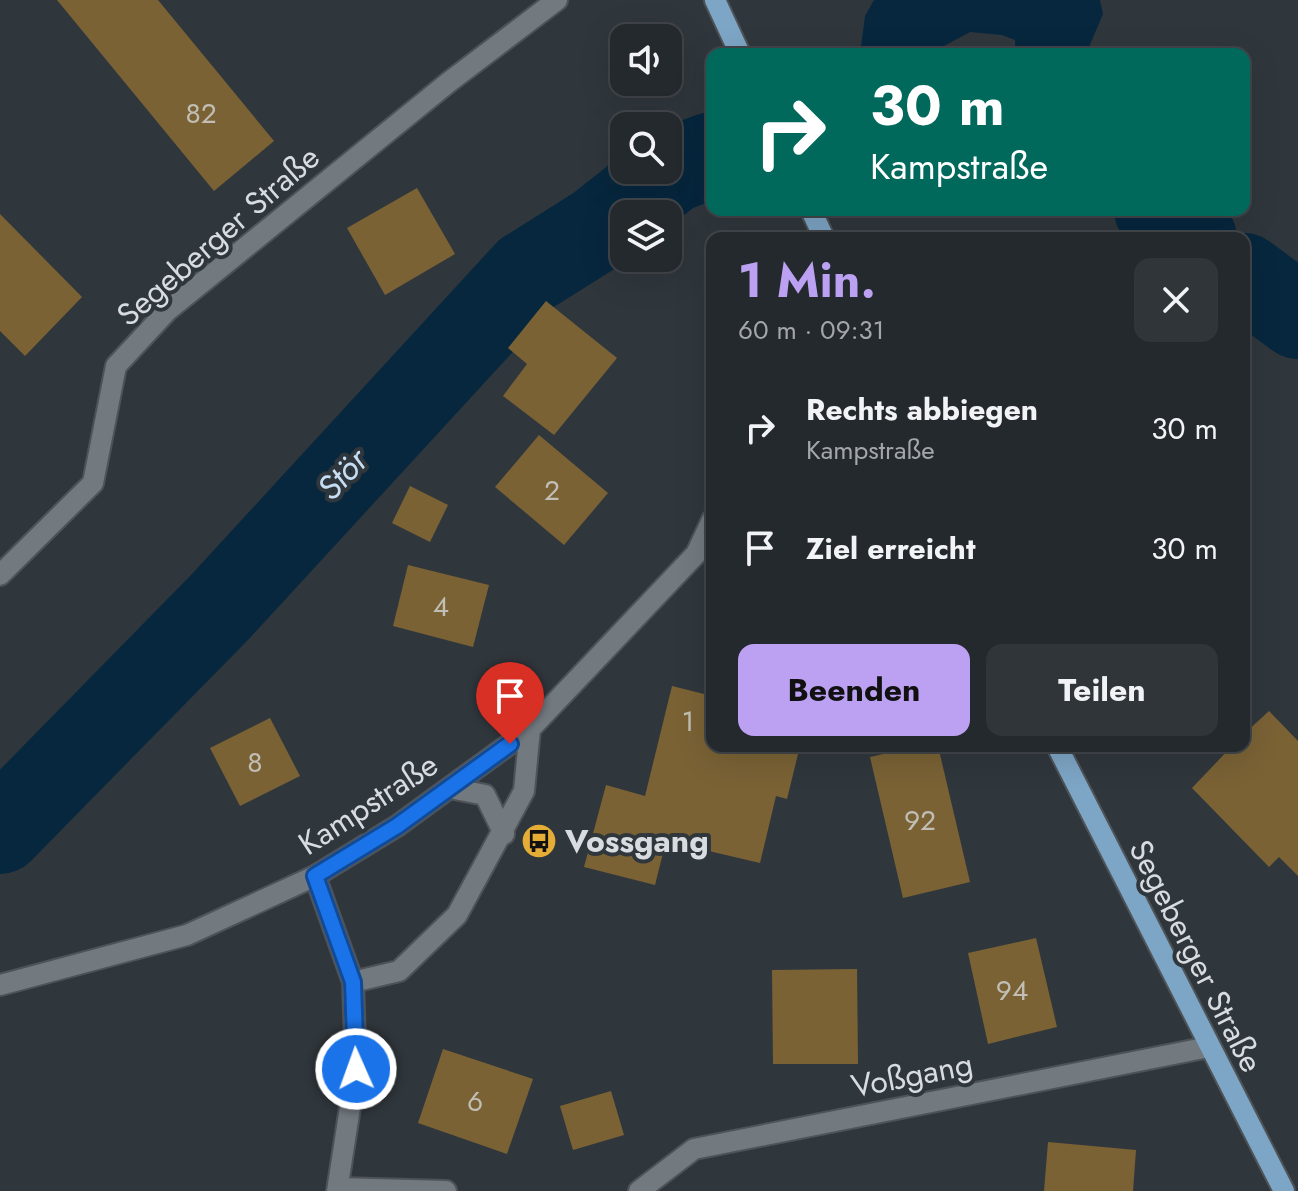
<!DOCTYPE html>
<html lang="de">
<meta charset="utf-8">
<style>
:root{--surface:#24292d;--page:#303539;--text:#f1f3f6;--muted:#a3a6aa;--line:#414549;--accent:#bca0f2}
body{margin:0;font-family:Jost,sans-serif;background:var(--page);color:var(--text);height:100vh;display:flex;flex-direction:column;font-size:30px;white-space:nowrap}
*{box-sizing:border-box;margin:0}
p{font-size:26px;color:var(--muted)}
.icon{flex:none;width:44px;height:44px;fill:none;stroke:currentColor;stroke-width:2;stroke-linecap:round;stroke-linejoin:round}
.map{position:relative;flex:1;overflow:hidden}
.drawer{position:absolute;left:706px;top:232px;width:544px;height:520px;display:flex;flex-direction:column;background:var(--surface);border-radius:16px;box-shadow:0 8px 32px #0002,0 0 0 2px var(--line)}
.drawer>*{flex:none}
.banner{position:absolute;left:706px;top:48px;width:544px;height:168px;border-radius:16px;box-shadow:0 8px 32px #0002,0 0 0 2px var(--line);background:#00695c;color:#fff;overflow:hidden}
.controls{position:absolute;left:610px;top:24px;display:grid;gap:16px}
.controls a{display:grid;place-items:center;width:72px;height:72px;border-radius:16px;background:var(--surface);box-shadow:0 8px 32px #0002,0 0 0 2px var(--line);font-size:40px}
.pin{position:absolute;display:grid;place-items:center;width:68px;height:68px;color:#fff;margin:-82px -34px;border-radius:50% 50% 50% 0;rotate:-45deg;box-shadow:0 0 8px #0007}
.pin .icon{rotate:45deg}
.me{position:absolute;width:88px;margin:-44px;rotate:358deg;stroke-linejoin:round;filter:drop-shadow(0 0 6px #0008)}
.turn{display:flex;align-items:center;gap:28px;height:168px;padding:0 32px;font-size:36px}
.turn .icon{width:104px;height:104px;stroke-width:2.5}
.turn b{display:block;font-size:56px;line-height:68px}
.round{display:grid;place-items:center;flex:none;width:84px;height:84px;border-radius:16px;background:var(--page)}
.summary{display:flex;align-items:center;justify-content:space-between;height:136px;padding:0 32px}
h1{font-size:48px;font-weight:700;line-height:60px;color:var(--accent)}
.action{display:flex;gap:16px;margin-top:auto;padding:16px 32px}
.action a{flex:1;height:92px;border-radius:16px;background:var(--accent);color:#111;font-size:32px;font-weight:700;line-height:92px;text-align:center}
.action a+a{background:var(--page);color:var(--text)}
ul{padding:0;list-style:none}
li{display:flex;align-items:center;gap:24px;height:120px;padding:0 32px}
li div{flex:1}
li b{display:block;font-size:30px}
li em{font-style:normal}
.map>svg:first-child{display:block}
.water{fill:#07273e}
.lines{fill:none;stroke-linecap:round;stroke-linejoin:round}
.river{stroke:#07273e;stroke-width:86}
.building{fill:#7a6235}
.minor-casing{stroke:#4e5358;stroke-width:24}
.major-casing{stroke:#4e5358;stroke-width:24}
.minor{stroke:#72797f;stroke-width:20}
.major{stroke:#7da5c5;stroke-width:20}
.route-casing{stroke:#114b97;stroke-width:20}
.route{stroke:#1a73e8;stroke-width:14}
.labels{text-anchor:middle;stroke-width:8;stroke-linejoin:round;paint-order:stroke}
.number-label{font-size:28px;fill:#c0beb5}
.street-label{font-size:32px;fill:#d8dce0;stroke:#30373c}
.poi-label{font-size:32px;font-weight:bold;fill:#d8dce0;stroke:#30373c;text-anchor:start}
.water-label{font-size:34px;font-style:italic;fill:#c5def4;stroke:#30373c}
</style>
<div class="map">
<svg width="1298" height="1191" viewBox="0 0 1298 1191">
<rect width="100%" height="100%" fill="#30373c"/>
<polygon class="water" points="874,0 1100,0 1103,14 1086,54 1015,54 1015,40 1002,35 970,32 929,54 860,54 865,16"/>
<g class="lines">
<g class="river">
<polyline points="1157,210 1194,238"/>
<polyline points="1244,276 1298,316"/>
<polyline points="0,831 219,608 527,273 597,229 672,170 712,155"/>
</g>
</g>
<g class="building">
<polygon points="57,0 158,0 274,141 214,191"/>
<polygon points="417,188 455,254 385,295 347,228"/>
<polygon points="0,214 82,297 25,356 0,331"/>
<polygon points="546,301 617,358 554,435 503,396 527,364 508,348"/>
<polygon points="539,435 608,493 564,545 495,487"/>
<polygon points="410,486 448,505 430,542 392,523"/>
<polygon points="408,565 489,585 473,647 393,626"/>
<polygon points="672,686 712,696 712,746 800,746 787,799 776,796 760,863 666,841 655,885 584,867 606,785 645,796"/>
<polygon points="1269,711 1298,741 1298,876 1279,857 1269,867 1192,788 1232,746 1244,746 1244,734"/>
<polygon points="270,718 300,776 240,806 210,748"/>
<polygon points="919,746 938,746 970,882 903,898 870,757"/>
<polygon points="1036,938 1057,1027 988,1044 968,953"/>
<polygon points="857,969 858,1064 773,1064 772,970"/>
<polygon points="443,1049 533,1079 507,1154 418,1123"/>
<polygon points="611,1091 624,1135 573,1150 560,1106"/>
<polygon points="1048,1142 1136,1150 1133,1191 1044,1191"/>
</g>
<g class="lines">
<defs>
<g id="minor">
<polyline points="0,575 93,483 116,366 167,311 449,82 557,0"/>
<polyline points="450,788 485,795 504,834"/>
<polyline points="315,876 353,982 356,1069 337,1191"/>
<polyline points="353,982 399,971 457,915 524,791 530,729"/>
<polyline points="0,985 187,935 315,876 397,826 530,729 696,554 712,520"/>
<polyline points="339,1188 446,1191"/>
<polyline points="639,1191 694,1149 1209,1047"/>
</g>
<g id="major">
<polyline points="715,0 740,54"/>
<polyline points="811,210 824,238"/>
<polyline points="1057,746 1284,1191"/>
</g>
</defs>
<use href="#minor" class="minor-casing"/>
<use href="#major" class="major-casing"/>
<use href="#minor" class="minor"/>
<use href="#major" class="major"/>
</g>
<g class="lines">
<defs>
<polyline id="route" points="356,1069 353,982 315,876 397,826 510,744"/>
</defs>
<use href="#route" class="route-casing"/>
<use href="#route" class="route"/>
</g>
<defs>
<symbol id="bus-disc" viewBox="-11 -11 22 22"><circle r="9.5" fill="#e5ad36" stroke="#30373c"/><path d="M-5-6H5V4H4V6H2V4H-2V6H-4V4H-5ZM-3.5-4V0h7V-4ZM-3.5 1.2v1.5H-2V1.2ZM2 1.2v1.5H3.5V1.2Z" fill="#111"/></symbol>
</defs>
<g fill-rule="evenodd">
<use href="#bus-disc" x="519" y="821" width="40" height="40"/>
</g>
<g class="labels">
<g class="number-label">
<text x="201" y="123">82</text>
<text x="552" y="500">2</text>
<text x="441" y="616">4</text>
<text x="688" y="731">1</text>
<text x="255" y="772">8</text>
<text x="920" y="830">92</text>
<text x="1012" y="1000">94</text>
<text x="475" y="1111">6</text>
</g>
<g class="street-label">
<text transform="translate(218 236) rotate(-41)" y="11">Segeberger Straße</text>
<text transform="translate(368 804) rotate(-33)" y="11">Kampstraße</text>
<text transform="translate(1196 956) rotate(63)" y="11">Segeberger Straße</text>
<text transform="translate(912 1075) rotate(-11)" y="11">Voßgang</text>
</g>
<g class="poi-label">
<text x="565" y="852">Vossgang</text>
</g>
<g class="water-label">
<text transform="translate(342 474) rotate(-47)" y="12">Stör</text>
</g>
</g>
</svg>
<div class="controls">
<a><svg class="icon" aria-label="sound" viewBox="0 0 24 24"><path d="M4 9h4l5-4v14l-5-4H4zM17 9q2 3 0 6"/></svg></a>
<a><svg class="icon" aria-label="search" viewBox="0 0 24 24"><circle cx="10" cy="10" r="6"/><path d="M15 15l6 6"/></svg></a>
<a><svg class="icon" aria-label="layers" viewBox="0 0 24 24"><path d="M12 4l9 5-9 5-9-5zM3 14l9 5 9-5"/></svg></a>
</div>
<div class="pin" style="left:510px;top:744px;background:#d93025"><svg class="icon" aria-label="arrive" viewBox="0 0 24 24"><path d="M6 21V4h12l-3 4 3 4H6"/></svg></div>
<svg class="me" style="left:356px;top:1069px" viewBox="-20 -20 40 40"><circle r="17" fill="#1a73e8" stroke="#fff" stroke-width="3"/><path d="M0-11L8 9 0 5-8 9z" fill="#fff"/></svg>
<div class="banner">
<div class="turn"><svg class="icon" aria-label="right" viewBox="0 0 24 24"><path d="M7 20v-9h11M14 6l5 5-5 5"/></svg><div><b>30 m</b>Kampstraße</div></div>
</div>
<section class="drawer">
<div class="summary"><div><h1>1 Min.</h1><p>60 m · 09:31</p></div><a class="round"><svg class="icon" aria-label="close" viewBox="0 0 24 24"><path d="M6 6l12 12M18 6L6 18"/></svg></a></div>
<ul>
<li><svg class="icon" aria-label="right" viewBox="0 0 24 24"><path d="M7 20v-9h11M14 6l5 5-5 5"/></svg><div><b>Rechts abbiegen</b><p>Kampstraße</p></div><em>30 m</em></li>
<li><svg class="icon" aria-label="arrive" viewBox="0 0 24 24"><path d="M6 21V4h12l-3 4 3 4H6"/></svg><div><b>Ziel erreicht</b></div><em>30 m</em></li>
</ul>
<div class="action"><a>Beenden</a><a>Teilen</a></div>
</section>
</div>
